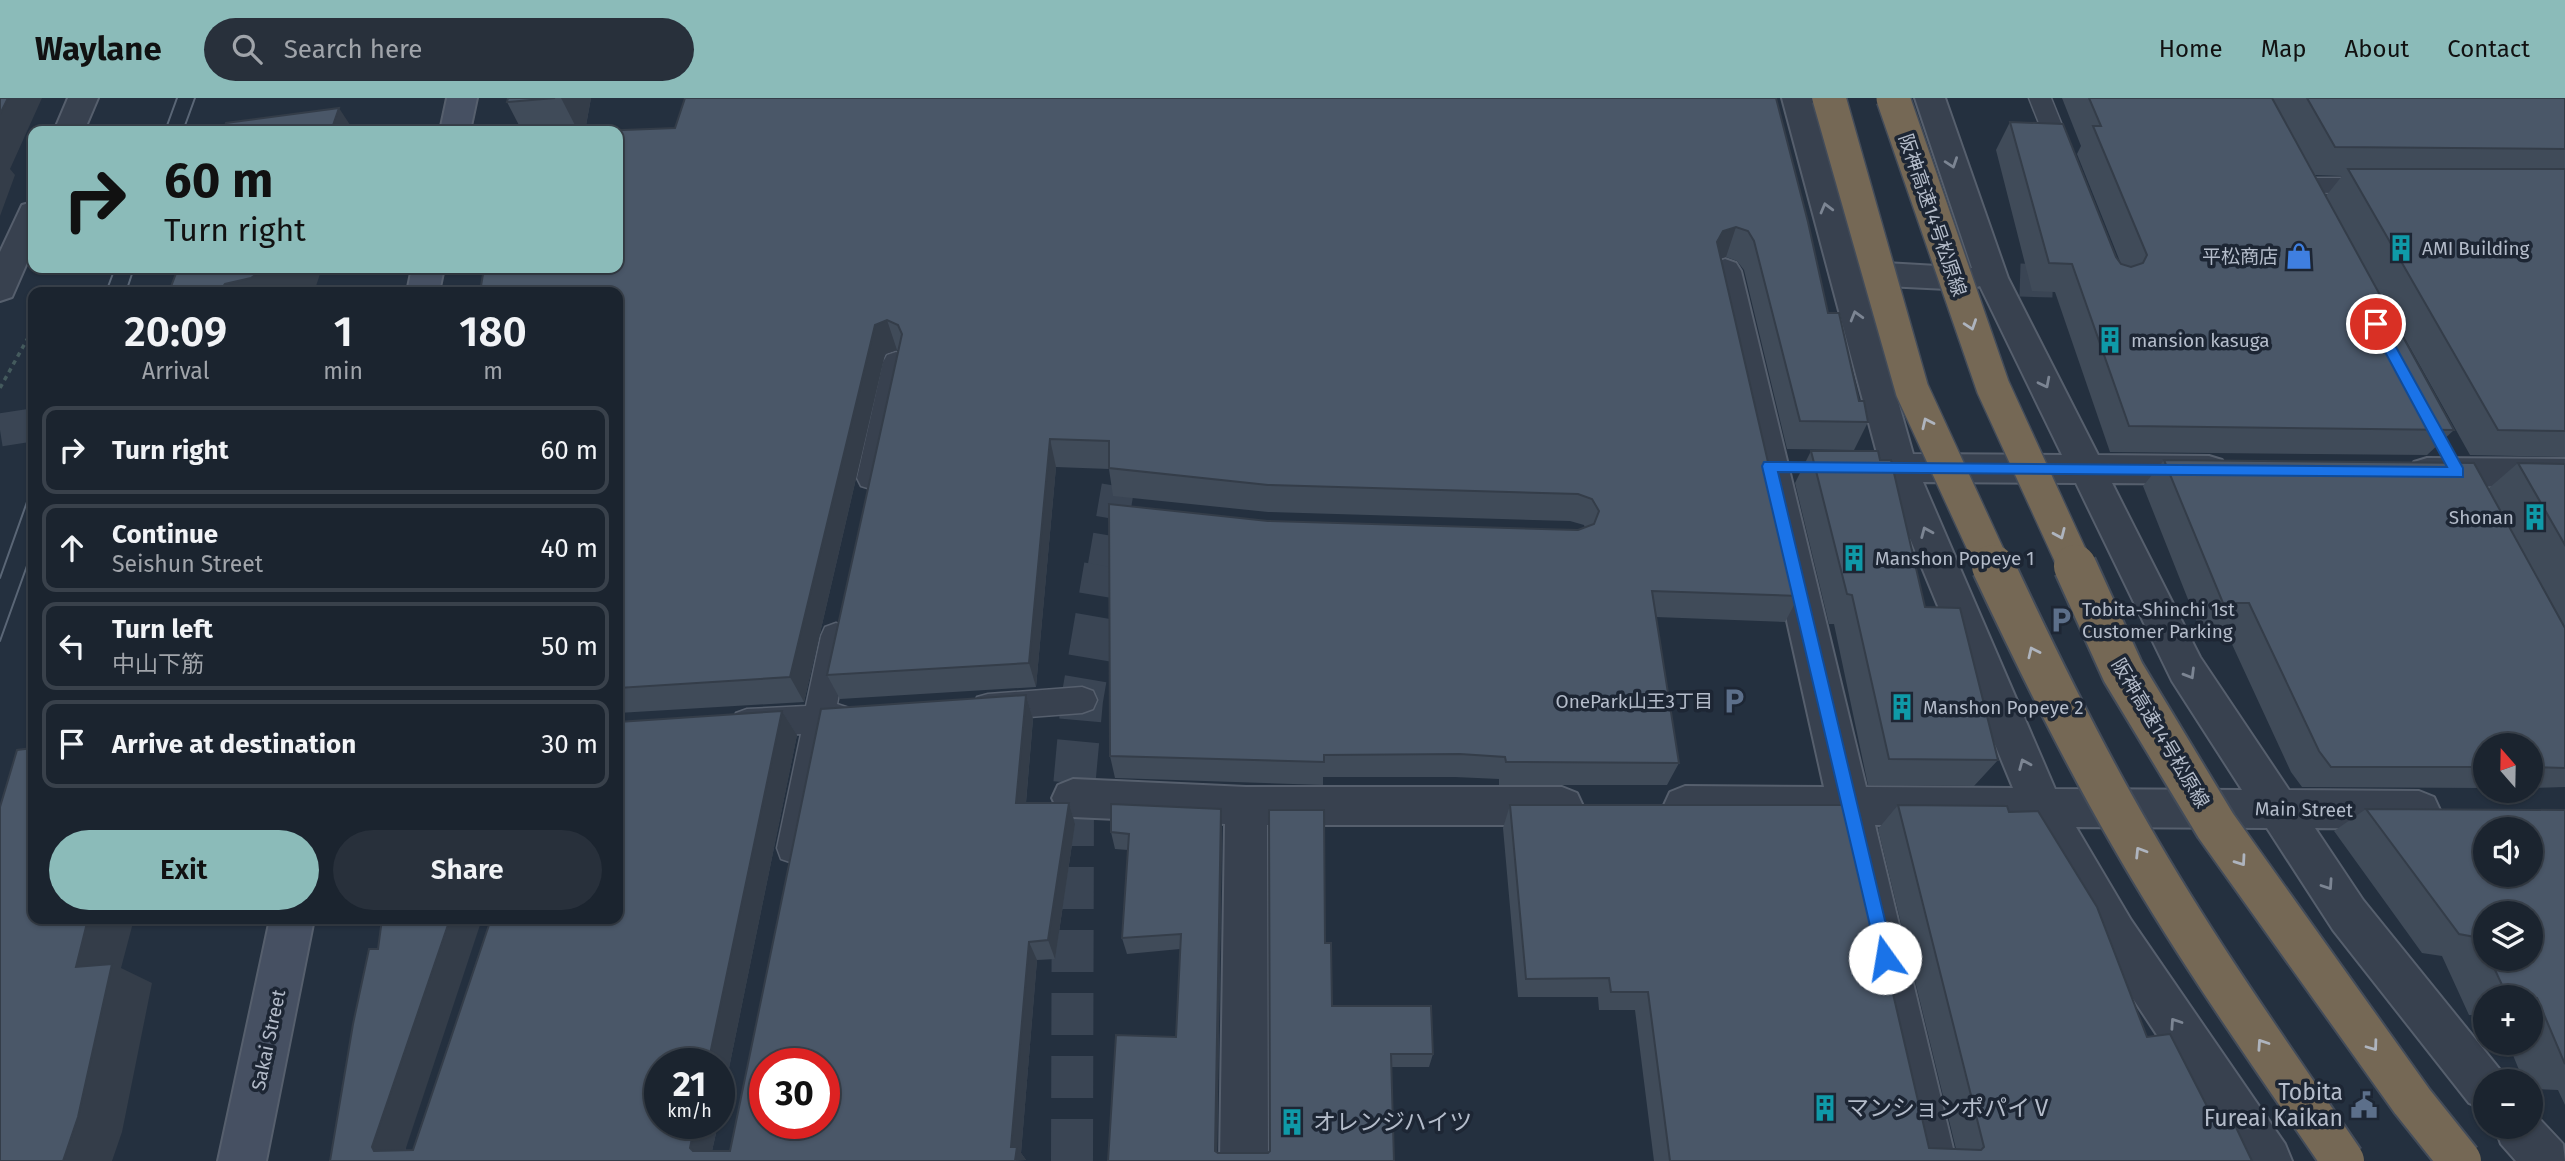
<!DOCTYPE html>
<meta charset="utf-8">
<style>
:root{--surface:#1b242f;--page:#28303b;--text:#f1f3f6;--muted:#a0a4aa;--line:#39414b;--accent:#8bbbb9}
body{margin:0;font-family:"Fira Sans","Noto Sans JP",sans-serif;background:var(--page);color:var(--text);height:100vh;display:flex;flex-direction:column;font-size:26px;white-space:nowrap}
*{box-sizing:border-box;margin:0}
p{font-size:23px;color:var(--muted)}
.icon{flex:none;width:38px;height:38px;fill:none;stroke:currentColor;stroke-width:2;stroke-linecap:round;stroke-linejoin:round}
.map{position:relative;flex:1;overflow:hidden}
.side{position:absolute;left:28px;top:189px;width:595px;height:637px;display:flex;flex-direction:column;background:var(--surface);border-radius:14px;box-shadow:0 2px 5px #0004,0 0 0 2px var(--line)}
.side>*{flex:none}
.guide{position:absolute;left:28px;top:28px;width:595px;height:147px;border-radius:14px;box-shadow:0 2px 5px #0004,0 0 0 2px var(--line);background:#8bbbb9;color:#111;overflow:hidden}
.needle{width:46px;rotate:340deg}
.buttons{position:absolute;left:2473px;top:635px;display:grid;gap:14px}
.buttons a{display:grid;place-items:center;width:70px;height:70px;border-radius:50%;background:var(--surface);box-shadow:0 2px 5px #0004,0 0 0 2px var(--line);font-size:35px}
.speed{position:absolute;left:644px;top:950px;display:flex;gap:14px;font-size:35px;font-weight:700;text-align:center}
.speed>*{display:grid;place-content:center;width:91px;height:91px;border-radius:50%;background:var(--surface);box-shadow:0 2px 5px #0004,0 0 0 2px var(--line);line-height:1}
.speed small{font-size:18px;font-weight:400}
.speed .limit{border:10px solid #d22;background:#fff;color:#111}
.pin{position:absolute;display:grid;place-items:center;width:60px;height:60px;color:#fff;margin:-30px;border:4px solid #fff;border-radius:50%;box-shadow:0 2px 7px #0007}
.me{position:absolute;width:77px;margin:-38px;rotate:347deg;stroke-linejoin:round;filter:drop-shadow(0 0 5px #0008)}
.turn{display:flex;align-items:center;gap:24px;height:147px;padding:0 21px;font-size:32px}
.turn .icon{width:91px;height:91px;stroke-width:2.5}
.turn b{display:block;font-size:49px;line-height:60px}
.eta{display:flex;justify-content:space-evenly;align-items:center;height:119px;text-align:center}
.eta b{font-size:42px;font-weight:600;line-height:49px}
.primary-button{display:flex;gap:14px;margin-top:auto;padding:14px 21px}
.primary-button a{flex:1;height:80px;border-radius:42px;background:var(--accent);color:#111;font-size:28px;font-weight:600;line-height:80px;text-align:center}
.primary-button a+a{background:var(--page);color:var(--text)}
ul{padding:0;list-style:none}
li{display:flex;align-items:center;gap:21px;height:88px;margin:0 14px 10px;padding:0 7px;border:4px solid var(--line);border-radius:14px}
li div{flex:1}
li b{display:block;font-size:26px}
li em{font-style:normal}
header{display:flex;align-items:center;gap:42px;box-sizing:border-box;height:98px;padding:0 35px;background:var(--accent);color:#111}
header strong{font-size:33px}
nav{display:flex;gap:38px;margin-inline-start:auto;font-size:24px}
.search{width:490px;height:63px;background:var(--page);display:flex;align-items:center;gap:18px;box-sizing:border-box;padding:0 24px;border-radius:38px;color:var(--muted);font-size:26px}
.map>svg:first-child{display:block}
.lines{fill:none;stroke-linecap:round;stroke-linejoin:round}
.street-tunnel-far1{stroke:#3a4554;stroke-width:33;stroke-dasharray:33 17;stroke-linecap:butt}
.street-tunnel{stroke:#3a4554;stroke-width:42;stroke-dasharray:42 21;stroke-linecap:butt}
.lane-casing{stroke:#565f6d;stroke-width:3}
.street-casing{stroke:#565f6d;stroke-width:4}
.secondary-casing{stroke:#565f6d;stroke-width:4}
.path{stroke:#445a5d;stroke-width:3.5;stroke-dasharray:4.5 4.5;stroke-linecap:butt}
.lane{fill:#38414f;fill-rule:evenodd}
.street{fill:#38414f;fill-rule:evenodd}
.secondary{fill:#465062;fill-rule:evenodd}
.tram{stroke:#5a6676;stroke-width:2}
.highway-bridge-far1-casing{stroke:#434c5a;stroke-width:36;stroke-linecap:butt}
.highway-bridge-casing{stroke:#434c5a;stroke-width:46;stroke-linecap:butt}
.highway-bridge-far1{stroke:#756855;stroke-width:33}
.highway-bridge{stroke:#756855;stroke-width:42}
.wall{fill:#404b59;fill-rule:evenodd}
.shaded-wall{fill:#343d49}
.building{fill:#4a5768;stroke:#343d49;stroke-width:2;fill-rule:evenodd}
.oneway{stroke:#7c8593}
.oneway2{stroke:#aeb4be}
.route{fill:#1a73e8;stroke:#114b97;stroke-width:2}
.labels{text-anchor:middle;stroke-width:7;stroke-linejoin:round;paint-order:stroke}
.street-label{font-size:19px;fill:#b4bcca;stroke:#1d2634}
.poi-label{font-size:19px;fill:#b4bcca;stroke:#1d2634;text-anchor:start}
.near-poi-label{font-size:23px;fill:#b4bcca;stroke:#1d2634;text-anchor:start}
</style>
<header>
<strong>Waylane</strong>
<div class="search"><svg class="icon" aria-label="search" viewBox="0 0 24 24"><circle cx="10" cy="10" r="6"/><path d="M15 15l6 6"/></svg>Search here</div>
<nav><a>Home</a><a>Map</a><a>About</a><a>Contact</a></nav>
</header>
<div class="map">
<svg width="2565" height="1063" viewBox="0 0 2565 1063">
<rect width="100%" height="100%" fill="#24303f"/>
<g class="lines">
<g class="street-tunnel-far1">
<polyline points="2020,182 2080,184"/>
<polyline points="0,332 32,327"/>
<polyline points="1104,470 1125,348"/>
</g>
<polyline class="street-tunnel" points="1072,1063 1073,700 1082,602 1105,468"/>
<defs>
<g id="lane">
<polygon points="2029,0 2051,0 2076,62 2072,68 2056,68"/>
<polygon points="2302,80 2372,80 2380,82 2384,88 2380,94 2372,96 2294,94 2290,88 2294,82"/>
<polygon points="896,254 905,257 909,264 885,380 881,388 871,391 861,388 857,380 883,264 887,257"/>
<polygon points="836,525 847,529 851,538 837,606 849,610 853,620 849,630 832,634 809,750 805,761 793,765 781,761 777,750 801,636 747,639 736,635 732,625 736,615 747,611 806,608 821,538 825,529"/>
<polygon points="1082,589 1093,593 1097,602 1093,611 1082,615 988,622 977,619 973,609 977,599 988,596"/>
</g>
<g id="street">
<polygon points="68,0 98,0 84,33 54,33"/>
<path d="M1782 0H1812L1859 167 1868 164 1972 170 1915 0H1945L2008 180 2098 357 2209 358 2222 362 2227 372 2222 382 2209 386 2112 385 2200 559 2289 692 2419 693 2434 699 2440 712 2434 725 2419 731 2315 730 2363 802 2501 973 2506 984H2485V1012L2469 1005 2333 832 2267 730 2076 729 2131 822 2285 1046 2292 1063H2240L2101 852 2030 728 1875 727 1956 1063H1908L1833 727 1685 726 1670 720 1664 707 1670 694 1685 688 1824 689 1709 173 1714 165 1725 161 1736 165 1741 173 1866 689 2013 690 1881 370ZM1865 187 1968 192 1980 188 2062 357 1913 356ZM1923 384 2076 385 2172 583 2242 692 2055 691Z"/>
<polygon points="33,104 33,151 12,199 0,203 0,154 22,107"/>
<polygon points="2427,360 2565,361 2565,389 2427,388 2414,384 2409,374 2414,364"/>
<polygon points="1073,681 1246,689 1562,689 1577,695 1583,708 1577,721 1562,727 1267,727 1268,1063 1220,1063 1225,726 1073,719 1058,713 1052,700 1058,687"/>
<polygon points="2530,1011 2563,1046 2565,1063 2516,1063 2501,1046 2495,1029 2530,1029"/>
</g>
<g id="secondary">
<polygon points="447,0 477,0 470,33 440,33"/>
<polygon points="412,170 444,170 439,194 407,194"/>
<polygon points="270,821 314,821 266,1063 218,1063"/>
</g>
</defs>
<use href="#lane" class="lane-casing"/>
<use href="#street" class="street-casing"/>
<use href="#secondary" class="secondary-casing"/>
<polyline class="path" points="0,290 33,231"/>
<use href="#lane" class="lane"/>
<use href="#street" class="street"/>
<use href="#secondary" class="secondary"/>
<g class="tram">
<polyline points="165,33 177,0"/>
<polyline points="183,33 195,0"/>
<polyline points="106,194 115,170"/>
<polyline points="126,194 134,170"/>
<polyline points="0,480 33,387"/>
<polyline points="0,543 33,451"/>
</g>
<defs>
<g id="highway-bridge-far1">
<polyline points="1829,0 1912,292 1994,470"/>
<polyline points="1893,0 1993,289 2076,470"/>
</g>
<g id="highway-bridge">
<path d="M1993 468C2036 560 2080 650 2131 738 2195 850 2270 956 2343 1063"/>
<polyline points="2075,468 2123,574 2216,728 2412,1003 2460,1063"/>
</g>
</defs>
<use href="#highway-bridge-far1" class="highway-bridge-far1-casing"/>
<use href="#highway-bridge" class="highway-bridge-casing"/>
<use href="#highway-bridge-far1" class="highway-bridge-far1"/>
<use href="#highway-bridge" class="highway-bridge"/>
</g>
<g class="wall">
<polygon points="508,0 591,0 585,33 522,33 507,4"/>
<polygon points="1776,0 1828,215 1859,303 1868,324 1854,352 1787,351 1744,172 1737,163 1726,159 1720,160 1799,498 1785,524 1656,519 1679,665 1667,687 1499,687 1499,681 1455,679 1323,679 1323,687 1115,680 1110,658 1268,423 1578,432 1585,430 1584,427 1570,423 1268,414 1113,398 1109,371 1056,369 1036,589 840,601 827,577 899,252 897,252 885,256 804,604 618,615 618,616 618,194"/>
<path d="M2062 0H2565V359L2470 357 2366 171 2454 332 2427 357 2110 354 2055 194 2032 193 1996 52 2010 24 2121 166 2077 56 2081 48ZM2315 77 2342 78 2326 98Z"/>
<polygon points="1811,353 1880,362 1925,509 1998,662 1974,688 1868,687 1834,526 1829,526 1795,385"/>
<polygon points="2164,362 2565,530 2565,689 2530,690 2530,648 2485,648 2485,690 2302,689 2291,674 2224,529 2199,529 2143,388"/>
<polygon points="2518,365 2565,366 2565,529 2488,391"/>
<polygon points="1026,597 1033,621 1026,705 1069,705 1075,726 1055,861 1037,862 1021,1055 1026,1062 330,1063 378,851 406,1052 413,1052 782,613 797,637 719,1019 719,966 660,1026 718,1026 712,1053 730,1053"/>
<polygon points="1510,707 1929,1050 1956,1051 1878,731 1898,707 2009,714 2147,939 2213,1020 2252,1063 1654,1063 1635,912 1599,912 1598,899 1518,899 1503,730"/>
<path d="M2366 711 2565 712V1007L2558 992 2530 991V984H2524L2508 945H2530V900H2485V917H2469L2442 858 2422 855 2334 733ZM2485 816 2530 861H2485Z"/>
<polygon points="1222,729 1217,1055 1268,1055 1270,1053 1325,845 1332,908 1433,956 1429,969 1391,969 1394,1063 1108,1063 1176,939 1180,851 1127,856 1122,840 1128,752 1115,751 1111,734"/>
</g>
<g class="shaded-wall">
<polygon points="8,0 42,0 10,71 15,77 0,118 0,16"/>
<polygon points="561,0 591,0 585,33 578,33"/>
<polygon points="339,10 354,33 331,33"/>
<polygon points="1736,129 1726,159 1713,163 1717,144 1723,133"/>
<polygon points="265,170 322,170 316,188 308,194 219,194 225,186"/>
<polygon points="887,222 897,252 885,256 804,604 790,579 875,227"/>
<polygon points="1050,341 1056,369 1036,589 1029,565"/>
<polygon points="1026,597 1033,621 1024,727 1016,705"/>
<polygon points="782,613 797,637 719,1019 719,966 708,966"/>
<polygon points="1069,705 1075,726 1055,861 1048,842"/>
<polygon points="1221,711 1222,729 1217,1063 1215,1053"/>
<polygon points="88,821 134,821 121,870 152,885 122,1034 112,1063 63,1063 76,869"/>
<polygon points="450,821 482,821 402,1062 374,1053 372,1049"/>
<polygon points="1029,844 1037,862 1021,1055 1026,1062 1015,1063 1011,1049"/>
<polygon points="695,1026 718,1026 710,1062 693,1053 690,1050"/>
</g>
<g class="building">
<polygon points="0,0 8,0 0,16"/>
<polygon points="508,0 555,0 507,4"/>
<polygon points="685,0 1776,0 1808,124 1828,215 1839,215 1859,303 1864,303 1868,324 1800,323 1754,143 1748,133 1736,129 1723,133 1717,144 1799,498 1652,493 1679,665 1506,664 1505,659 1460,656 1324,657 1324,664 1110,658 1109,406 1268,423 1578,432 1594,426 1599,413 1592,401 1578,396 1268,387 1109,370 1109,343 1050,341 1029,565 827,577 902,236 898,227 887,222 875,227 790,579 618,590 618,194 480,194 484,170 618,170 618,33 597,33 675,30"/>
<polygon points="2089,0 2272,0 2454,332 2129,328 2072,166 2049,165 2010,24 2063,26 2116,159 2121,166 2131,169 2143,165 2147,157 2093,28 2101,28"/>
<polygon points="2307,0 2565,0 2565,51 2335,49"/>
<polygon points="339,10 331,33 223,33 226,25"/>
<polygon points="2348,71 2565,71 2565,333 2498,332"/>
<polygon points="178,170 265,170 251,180 225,186 219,194 169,194"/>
<polygon points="1811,353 1878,353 1880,362 1891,362 1925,509 1960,510 1998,662 1889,661 1852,497 1847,496"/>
<polygon points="2164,362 2474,365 2565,530 2565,670 2530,669 2530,648 2485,648 2485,669 2331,669 2319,653 2249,505 2223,505"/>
<polygon points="2518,365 2565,366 2565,447"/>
<path d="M1026 597 1016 705H1069L1048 842 1029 844 1011 1049H1017L1015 1063H330L353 926 369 851H378L382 821H450L372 1049 374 1053 413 1052 491 821H618V624L782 613 708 966H660V1026H695L690 1050 693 1053H730L821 611ZM765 966H824V1026H765Z"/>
<polygon points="33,650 33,821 88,821 76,869 112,866 78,1019 63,1063 0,1063 0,709 17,652"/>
<polygon points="1111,706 1221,711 1215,1053 1218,1055 1268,1055 1270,1053 1269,712 1324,712 1325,845 1331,845 1332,908 1431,908 1433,956 1391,956 1394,1063 1108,1063 1116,937 1176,939 1181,836 1122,840 1129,736 1111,734"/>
<polygon points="1510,707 1849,707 1929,1050 1981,1052 1984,1049 1898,707 2007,708 2009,714 2038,713 2097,809 2147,939 2170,936 2213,1020 2233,1023 2252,1063 1670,1063 1648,894 1611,894 1609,880 1526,881"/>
<path d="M2366 711 2565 712V966L2537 900H2508L2490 861H2530V816H2485V850L2480 840 2459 836ZM2485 732H2530V777H2485Z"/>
</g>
<defs><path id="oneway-chevron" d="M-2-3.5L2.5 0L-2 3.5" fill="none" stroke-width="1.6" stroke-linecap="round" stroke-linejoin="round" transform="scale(1.75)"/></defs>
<g class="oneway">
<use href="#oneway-chevron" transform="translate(1952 65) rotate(71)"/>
<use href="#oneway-chevron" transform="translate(1826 110) rotate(-105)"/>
<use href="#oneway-chevron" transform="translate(1856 218) rotate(-106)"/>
<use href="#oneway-chevron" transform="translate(2045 285) rotate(63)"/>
<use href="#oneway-chevron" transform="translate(1926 434) rotate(-113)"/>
<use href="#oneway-chevron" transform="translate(2190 576) rotate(59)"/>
<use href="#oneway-chevron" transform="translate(2024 666) rotate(-113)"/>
<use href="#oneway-chevron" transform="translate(2328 787) rotate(56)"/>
<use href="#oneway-chevron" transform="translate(2175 925) rotate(-124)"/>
</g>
<g class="oneway2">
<use href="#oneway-chevron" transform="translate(1971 227) rotate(71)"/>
<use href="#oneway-chevron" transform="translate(1927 325) rotate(-115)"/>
<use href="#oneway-chevron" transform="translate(2060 436) rotate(66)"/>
<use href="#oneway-chevron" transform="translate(2033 554) rotate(-115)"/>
<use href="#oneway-chevron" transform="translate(2140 754) rotate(-122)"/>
<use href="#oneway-chevron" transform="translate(2241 763) rotate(55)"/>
<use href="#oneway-chevron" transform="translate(2262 946) rotate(-124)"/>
<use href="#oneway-chevron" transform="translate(2373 948) rotate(54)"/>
</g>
<polygon class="route" points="2376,221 2381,222 2463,370 2463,379 1778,374 1894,860 1892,866 1885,868 1879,866 1762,368 1764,364 2447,369 2370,226"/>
<defs>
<symbol id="building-bare" viewBox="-9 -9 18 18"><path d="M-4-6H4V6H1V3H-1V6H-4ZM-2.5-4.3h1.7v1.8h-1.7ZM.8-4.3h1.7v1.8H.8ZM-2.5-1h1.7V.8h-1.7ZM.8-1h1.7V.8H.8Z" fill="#0f9aa8" stroke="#1d2634" stroke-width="2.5" paint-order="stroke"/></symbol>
<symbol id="shop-bare" viewBox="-9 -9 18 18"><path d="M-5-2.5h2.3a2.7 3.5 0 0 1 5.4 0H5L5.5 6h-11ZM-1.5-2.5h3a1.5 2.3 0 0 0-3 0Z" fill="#3f7fe0" stroke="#1d2634" stroke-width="2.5" paint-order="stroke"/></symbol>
<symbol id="parking-bare" viewBox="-9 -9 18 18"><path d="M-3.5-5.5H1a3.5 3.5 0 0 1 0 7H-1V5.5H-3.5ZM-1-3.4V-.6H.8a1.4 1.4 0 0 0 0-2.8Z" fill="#5c6f8a" stroke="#1d2634" stroke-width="2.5" paint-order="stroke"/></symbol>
<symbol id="civic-bare" viewBox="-9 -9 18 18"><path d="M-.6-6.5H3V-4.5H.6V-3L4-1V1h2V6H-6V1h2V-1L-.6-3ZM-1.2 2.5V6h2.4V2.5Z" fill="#5c6f8a" stroke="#1d2634" stroke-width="2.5" paint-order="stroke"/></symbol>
</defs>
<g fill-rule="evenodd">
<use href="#building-bare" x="2382" y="131" width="38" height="38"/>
<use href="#shop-bare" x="2280" y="139" width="38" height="38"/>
<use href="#building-bare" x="2091" y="223" width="38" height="38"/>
<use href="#building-bare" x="2516" y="400" width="38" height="38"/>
<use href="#building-bare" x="1835" y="441" width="38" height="38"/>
<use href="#parking-bare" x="2042" y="503" width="38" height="38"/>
<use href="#parking-bare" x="1715" y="584" width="38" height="38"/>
<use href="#building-bare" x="1883" y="590" width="38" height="38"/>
<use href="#civic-bare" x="2345" y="988" width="38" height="38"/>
<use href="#building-bare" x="1806" y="991" width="38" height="38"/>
<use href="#building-bare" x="1273" y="1005" width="38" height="38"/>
</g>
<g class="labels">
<g class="street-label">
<text transform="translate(1933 117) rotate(71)" y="7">阪神高速14号松原線</text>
<text transform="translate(2161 635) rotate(59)" y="7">阪神高速14号松原線</text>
<text transform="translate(2304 711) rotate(1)" y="7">Main Street</text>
<text transform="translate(268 942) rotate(-78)" y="7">Sakai Street</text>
</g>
<g class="poi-label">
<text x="2422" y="157">AMI Building</text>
<text x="2278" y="165" text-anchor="end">平松商店</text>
<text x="2131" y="249">mansion kasuga</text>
<text x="2514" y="426" text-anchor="end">Shonan</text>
<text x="1875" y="467">Manshon Popeye 1</text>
<text x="2082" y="518">Tobita-Shinchi 1st<tspan x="2082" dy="22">Customer Parking</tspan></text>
<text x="1713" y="610" text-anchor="end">OnePark山王3丁目</text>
<text x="1923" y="616">Manshon Popeye 2</text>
</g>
<g class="near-poi-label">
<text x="2343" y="1002" text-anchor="end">Tobita<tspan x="2343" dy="26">Fureai Kaikan</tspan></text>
<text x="1846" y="1018">マンションポパイⅤ</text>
<text x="1313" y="1032">オレンジハイツ</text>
</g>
</g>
</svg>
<div class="buttons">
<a><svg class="needle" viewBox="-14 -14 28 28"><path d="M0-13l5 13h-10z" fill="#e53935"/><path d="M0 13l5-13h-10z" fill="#a0a4aa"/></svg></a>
<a><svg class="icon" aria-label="sound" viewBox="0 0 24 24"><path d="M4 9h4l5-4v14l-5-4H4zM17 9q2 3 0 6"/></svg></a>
<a><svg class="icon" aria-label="layers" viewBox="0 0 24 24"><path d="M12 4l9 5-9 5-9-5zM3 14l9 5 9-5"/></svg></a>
<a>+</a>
<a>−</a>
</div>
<div class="speed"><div>21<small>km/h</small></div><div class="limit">30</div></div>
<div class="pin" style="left:2376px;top:226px;background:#d93025"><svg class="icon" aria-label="arrive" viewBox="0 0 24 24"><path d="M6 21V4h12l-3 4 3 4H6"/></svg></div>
<svg class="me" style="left:1885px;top:860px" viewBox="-20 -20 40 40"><circle r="19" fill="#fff"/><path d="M0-13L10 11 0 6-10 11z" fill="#1a73e8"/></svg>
<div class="guide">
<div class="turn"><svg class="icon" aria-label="right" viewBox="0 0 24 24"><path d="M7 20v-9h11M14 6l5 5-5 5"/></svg><div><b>60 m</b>Turn right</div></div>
</div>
<section class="side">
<div class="eta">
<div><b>20:09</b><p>Arrival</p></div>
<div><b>1</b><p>min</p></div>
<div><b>180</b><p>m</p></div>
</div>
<ul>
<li><svg class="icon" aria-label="right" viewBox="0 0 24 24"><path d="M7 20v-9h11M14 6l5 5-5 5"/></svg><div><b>Turn right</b></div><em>60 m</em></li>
<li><svg class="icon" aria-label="ahead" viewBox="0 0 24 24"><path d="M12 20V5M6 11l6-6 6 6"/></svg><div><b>Continue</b><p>Seishun Street</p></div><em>40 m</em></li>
<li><svg class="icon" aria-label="left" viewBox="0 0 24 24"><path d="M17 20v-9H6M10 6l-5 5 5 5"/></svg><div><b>Turn left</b><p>中山下筋</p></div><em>50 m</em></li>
<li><svg class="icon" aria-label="arrive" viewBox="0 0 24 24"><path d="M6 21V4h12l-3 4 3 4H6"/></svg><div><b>Arrive at destination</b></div><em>30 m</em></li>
</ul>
<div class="primary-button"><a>Exit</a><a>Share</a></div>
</section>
</div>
